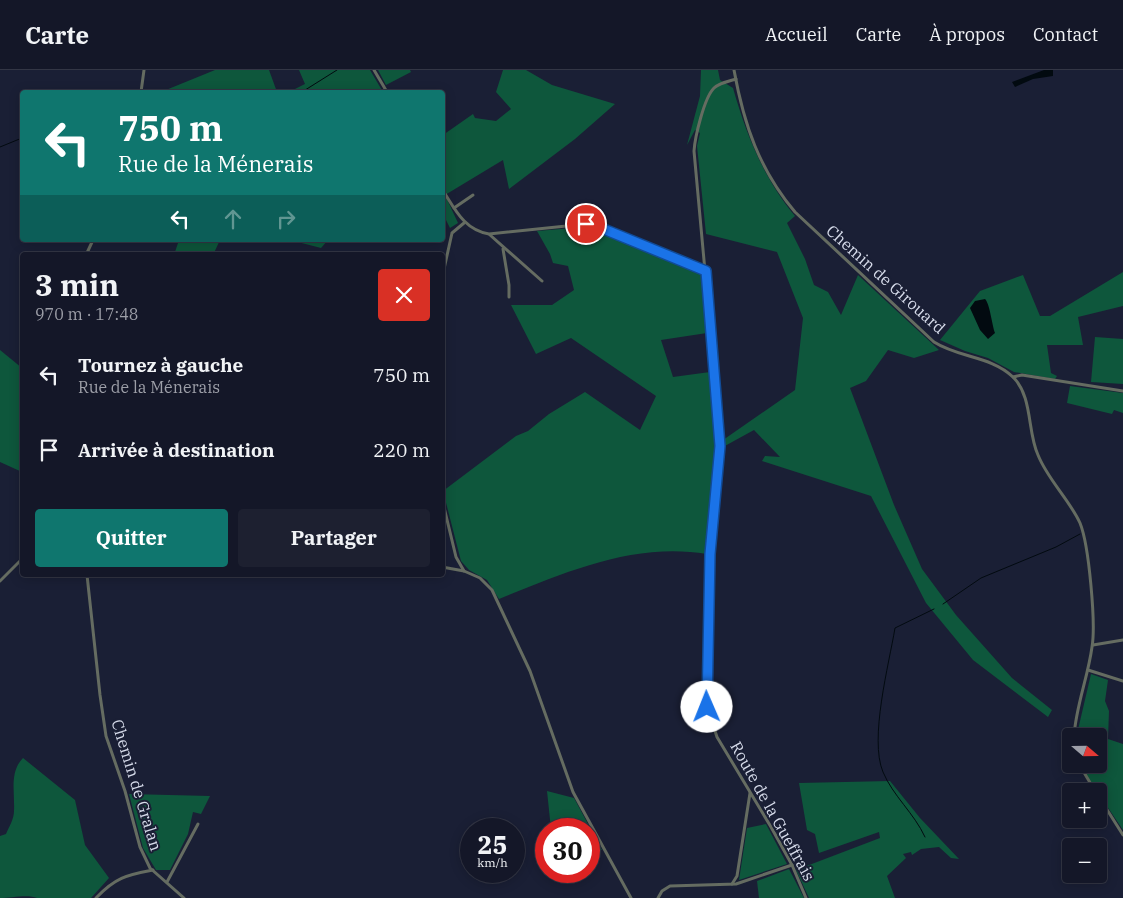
<!DOCTYPE html>
<html lang="fr">
<meta charset="utf-8">
<style>
:root{--surface:#141728;--page:#1d2030;--text:#f1f3f6;--muted:#9d9fa8;--line:#333645;--accent:#0f766e}
body{margin:0;font-family:"IBM Plex Serif",serif;background:var(--page);color:var(--text);height:100vh;display:flex;flex-direction:column;font-size:19px;white-space:nowrap}
*{box-sizing:border-box;margin:0}
p{font-size:16px;color:var(--muted)}
.icon{flex:none;width:28px;height:28px;fill:none;stroke:currentColor;stroke-width:2;stroke-linecap:round;stroke-linejoin:round}
.map{position:relative;flex:1;overflow:hidden}
.drawer{position:absolute;left:20px;top:182px;width:425px;height:325px;display:flex;flex-direction:column;background:var(--surface);border-radius:5px;box-shadow:0 2px 12px #0003,0 0 0 1px var(--line)}
.drawer>*{flex:none}
.top-card{position:absolute;left:20px;top:20px;width:425px;height:152px;border-radius:5px;box-shadow:0 2px 12px #0003,0 0 0 1px var(--line);background:#0f766e;color:#fff;overflow:hidden}
.needle{width:32px;rotate:110deg}
.controls{position:absolute;left:1062px;top:658px;display:grid;gap:10px}
.controls a{display:grid;place-items:center;width:45px;height:45px;border-radius:5px;background:var(--surface);box-shadow:0 2px 12px #0003,0 0 0 1px var(--line);font-size:25px}
.speed{position:absolute;left:460px;top:748px;display:flex;gap:10px;font-size:25px;font-weight:700;text-align:center}
.speed>*{display:grid;place-content:center;width:65px;height:65px;border-radius:50%;background:var(--surface);box-shadow:0 2px 12px #0003,0 0 0 1px var(--line);line-height:1}
.speed small{font-size:12px;font-weight:400}
.speed .limit{border:8px solid #d22;background:#fff;color:#111}
.pin{position:absolute;display:grid;place-items:center;width:42px;height:42px;color:#fff;margin:-21px;border:2px solid #fff;border-radius:50%;box-shadow:0 1px 5px #0007}
.me{position:absolute;width:55px;margin:-28px;rotate:359deg;stroke-linejoin:round;filter:drop-shadow(0 0 4px #0008)}
.turn{display:flex;align-items:center;gap:18px;height:105px;padding:0 15px;font-size:22px}
.turn .icon{width:65px;height:65px;stroke-width:2.5}
.turn b{display:block;font-size:35px;line-height:42px}
.lanes{display:flex;align-items:center;height:48px;padding:0 15px;background:#0003;justify-content:center;gap:25px;direction:ltr}
.lanes .off{opacity:.35}
.round{display:grid;place-items:center;flex:none;width:52px;height:52px;border-radius:5px;background:var(--page)}
.summary{display:flex;align-items:center;justify-content:space-between;height:85px;padding:0 15px}
h1{font-size:30px;font-weight:800;line-height:38px}
.cta{display:flex;gap:10px;margin-top:auto;padding:10px 15px}
.cta a{flex:1;height:58px;border-radius:5px;background:var(--accent);color:#fff;font-size:20px;font-weight:800;line-height:58px;text-align:center}
.cta a+a{background:var(--page);color:var(--text)}
ul{padding:0;list-style:none}
li{display:flex;align-items:center;gap:15px;height:75px;padding:0 15px}
li div{flex:1}
li b{display:block;font-size:19px}
li em{font-style:normal}
header{display:flex;align-items:center;gap:30px;box-sizing:border-box;height:70px;padding:0 25px;background:var(--surface);border-bottom:1px solid var(--line)}
header strong{font-size:24px}
nav{display:flex;gap:28px;margin-inline-start:auto;font-size:18px}
.map>svg:first-child{display:block}
.green{fill:#0e573c}
.water{fill:#020a10}
.lines{fill:none;stroke-linecap:round;stroke-linejoin:round}
.stream{stroke:#020a10;stroke-width:1}
.minor{stroke:#656c61;stroke-width:3}
.route-casing{stroke:#114b97;stroke-width:12}
.route{stroke:#1a73e8;stroke-width:9}
.labels{text-anchor:middle;stroke-width:4;stroke-linejoin:round;paint-order:stroke}
.street-label{font-size:16px;fill:#d6dbea;stroke:#1a1f35}
</style>
<header>
<strong>Carte</strong>
<nav><a>Accueil</a><a>Carte</a><a>À propos</a><a>Contact</a></nav>
</header>
<div class="map">
<svg width="1123" height="828" viewBox="0 0 1123 828">
<rect width="100%" height="100%" fill="#1a1f35"/>
<g class="green">
<polygon points="215,0 269,0 277,22 161,22"/>
<polygon points="299,0 370,0 383,22 289,22 305,14"/>
<polygon points="378,0 410,0 411,2 386,15"/>
<polygon points="503,0 526,0 552,15 615,34 575,69 509,119 503,90 445,125 458,153 450,158 443,144 443,65 473,44 475,48 496,51 511,39 496,22"/>
<path d="M701 0H718L720 10 733 18C746 64 764 109 795 146L787 153 805 189 814 215 828 222 841 245 858 205 939 280 914 288 888 280 866 311 850 318 894 435 922 499 956 545 1012 608 1052 640 1048 647 973 590 926 533 871 426 762 391 765 386 780 387 754 360 723 377V370L795 320 803 248 777 182 706 164 697 76 700 63 695 60 687 75 700 26Z"/>
<path d="M584 157 598 160 700 204 702 207 707 263 661 270 673 307 710 302 718 384 707 484C634 472 566 502 499 529L487 510 469 500 461 491 443 421 516 366 528 361 549 344 585 322 640 360 656 326 571 268 536 284 511 235H552L574 220 568 196 553 193 550 184 537 161Z"/>
<polygon points="179,170 220,170 213,185 174,185"/>
<polygon points="290,170 328,170 321,178"/>
<polygon points="1123,202 1123,236 1078,247 1083,275 1047,275 1051,303 1057,306 1055,309 1014,302 988,288 965,281 940,270 980,221 1023,205 1040,246 1050,246"/>
<polygon points="1095,267 1123,269 1123,314 1091,312"/>
<polygon points="0,280 22,298 22,402 0,392"/>
<polygon points="1070,316 1123,323 1123,343 1114,340 1112,344 1067,333"/>
<polygon points="1091,604 1108,610 1105,631 1109,641 1108,669 1123,674 1123,760 1088,708 1082,694 1099,694 1099,666 1077,666 1077,664"/>
<path d="M23 688 75 730 85 775 109 808 91 828H37C28 824 11 828 0 828V766L6 764C9 757 14 749 14 741 15 723 9 702 23 688Z"/>
<polygon points="890,711 920,748 959,789 951,788 939,777 921,779 912,785 911,782 903,784 906,788 887,806 895,828 809,828 796,800 880,768 879,762 819,783 815,764 807,760 799,713"/>
<polygon points="547,721 574,728 602,780 589,780 589,759 551,759"/>
<polygon points="129,724 210,726 201,744 193,742 188,764 170,800 156,800 143,778"/>
<polygon points="766,754 787,794 739,810 747,758"/>
<polygon points="789,799 804,828 759,828 757,811"/>
</g>
<g class="water">
<polygon points="1044,0 1053,0 1053,6 1033,9 1015,17 1012,12"/>
<path d="M985 229C990 234 992 255 995 263L988 269 980 260 970 238 975 231Z"/>
</g>
<g class="lines">
<g class="stream">
<polyline points="302,22 337,0"/>
<polyline points="0,77 22,68"/>
<polyline points="943,534 981,508 1056,477 1080,464"/>
<path d="M925 767C914 743 893 726 883 702 869 669 889 594 895 558L934 539"/>
</g>
<g class="minor">
<polyline points="374,0 387,22"/>
<path d="M734 0C744 55 759 99 795 142L934 272C959 288 991 286 1013 307 1033 327 1027 361 1038 385 1048 410 1069 429 1080 453 1089 475 1096 554 1092 577 1088 607 1076 636 1074 666"/>
<path d="M736 9C729 11 719 13 714 18 704 28 695 67 694 81L721 376 710 484 707 637 717 667 771 757 792 795 806 828"/>
<polyline points="141,22 144,0"/>
<path d="M442 119C455 139 464 160 489 164L586 154 606 160 706 201"/>
<polyline points="454,138 473,125"/>
<polyline points="490,165 542,211"/>
<polyline points="503,179 509,215 509,227"/>
<polyline points="86,185 93,170"/>
<polyline points="442,208 452,163 464,153"/>
<polyline points="1013,307 1022,305 1123,321"/>
<polyline points="442,429 456,487 464,501"/>
<polyline points="442,497 464,501 480,508 492,520 530,601 573,722 631,828"/>
<polyline points="87,505 100,625 106,666 125,721 140,777 150,798 184,828"/>
<polyline points="0,511 22,489"/>
<polyline points="1093,575 1123,570"/>
<polyline points="1088,600 1123,611"/>
<polyline points="1079,694 1095,721"/>
<polyline points="1099,727 1123,765"/>
<polyline points="167,812 198,754"/>
<polyline points="732,814 737,806 750,723"/>
<path d="M96 828C115 808 126 805 153 800"/>
<polyline points="658,828 662,821 670,816 736,814 792,795"/>
</g>
</g>
<g class="lines">
<defs>
<polyline id="route" points="586,154 606,160 706,201 720,376 710,484 707,637"/>
</defs>
<use href="#route" class="route-casing"/>
<use href="#route" class="route"/>
</g>
<g class="labels">
<g class="street-label">
<text transform="translate(886 209) rotate(42)" y="6">Chemin de Girouard</text>
<text transform="translate(137 715) rotate(73)" y="6">Chemin de Gralan</text>
<text transform="translate(773 741) rotate(61)" y="6">Route de la Gueffrais</text>
</g>
</g>
</svg>
<div class="controls">
<a><svg class="needle" viewBox="-14 -14 28 28"><path d="M0-13l5 13h-10z" fill="#e53935"/><path d="M0 13l5-13h-10z" fill="#9d9fa8"/></svg></a>
<a>+</a>
<a>−</a>
</div>
<div class="speed"><div>25<small>km/h</small></div><div class="limit">30</div></div>
<div class="pin" style="left:586px;top:154px;background:#d93025"><svg class="icon" aria-label="arrive" viewBox="0 0 24 24"><path d="M6 21V4h12l-3 4 3 4H6"/></svg></div>
<svg class="me" style="left:707px;top:637px" viewBox="-20 -20 40 40"><circle r="19" fill="#fff"/><path d="M0-13L10 11 0 6-10 11z" fill="#1a73e8"/></svg>
<div class="top-card">
<div class="turn"><svg class="icon" aria-label="left" viewBox="0 0 24 24"><path d="M17 20v-9H6M10 6l-5 5 5 5"/></svg><div><b>750 m</b>Rue de la Ménerais</div></div>
<div class="lanes"><svg class="icon" aria-label="left" viewBox="0 0 24 24"><path d="M17 20v-9H6M10 6l-5 5 5 5"/></svg><svg class="icon off" aria-label="ahead" viewBox="0 0 24 24"><path d="M12 20V5M6 11l6-6 6 6"/></svg><svg class="icon off" aria-label="right" viewBox="0 0 24 24"><path d="M7 20v-9h11M14 6l5 5-5 5"/></svg></div>
</div>
<section class="drawer">
<div class="summary"><div><h1>3 min</h1><p>970 m · 17:48</p></div><a class="round" style="background:#d93025;color:#fff"><svg class="icon" aria-label="close" viewBox="0 0 24 24"><path d="M6 6l12 12M18 6L6 18"/></svg></a></div>
<ul>
<li><svg class="icon" aria-label="left" viewBox="0 0 24 24"><path d="M17 20v-9H6M10 6l-5 5 5 5"/></svg><div><b>Tournez à gauche</b><p>Rue de la Ménerais</p></div><em>750 m</em></li>
<li><svg class="icon" aria-label="arrive" viewBox="0 0 24 24"><path d="M6 21V4h12l-3 4 3 4H6"/></svg><div><b>Arrivée à destination</b></div><em>220 m</em></li>
</ul>
<div class="cta"><a>Quitter</a><a>Partager</a></div>
</section>
</div>
